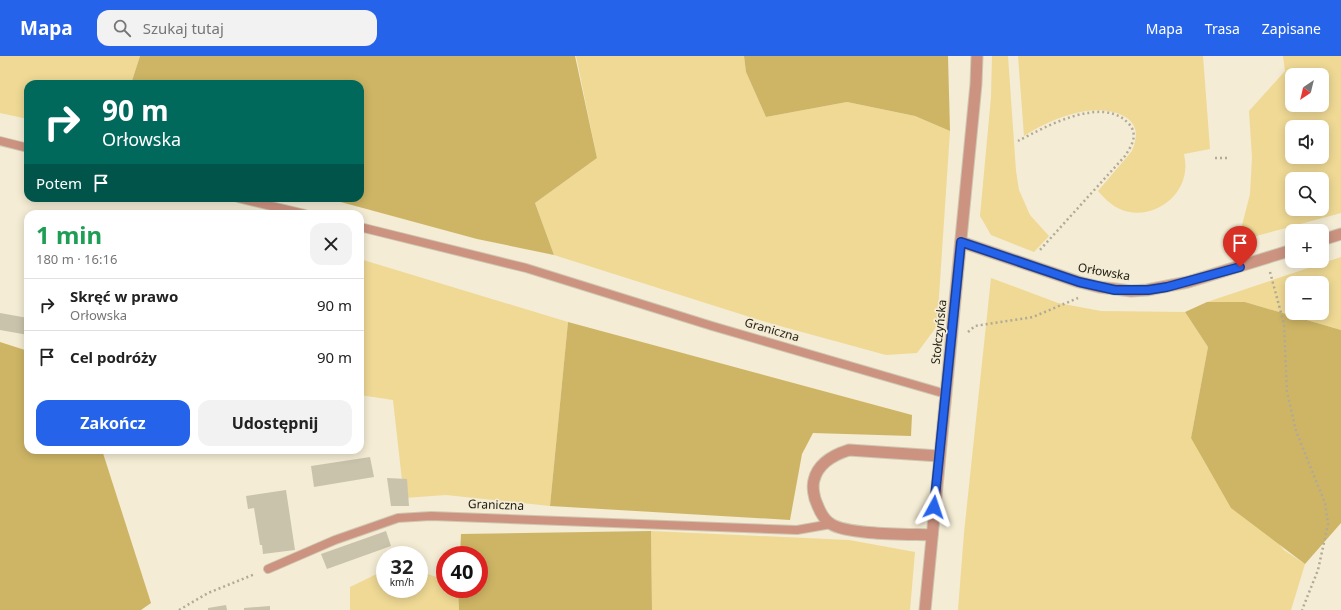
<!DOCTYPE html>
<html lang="pl">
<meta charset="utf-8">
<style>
:root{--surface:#fff;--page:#f2f2f2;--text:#222;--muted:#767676;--line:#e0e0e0;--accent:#2563eb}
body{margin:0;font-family:"Noto Sans",sans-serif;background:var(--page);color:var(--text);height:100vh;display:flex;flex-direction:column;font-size:15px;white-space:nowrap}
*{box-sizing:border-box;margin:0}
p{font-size:13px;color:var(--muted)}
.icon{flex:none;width:22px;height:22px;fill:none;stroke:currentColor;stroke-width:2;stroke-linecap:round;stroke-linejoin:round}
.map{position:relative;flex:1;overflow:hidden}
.panel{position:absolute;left:24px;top:154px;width:340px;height:244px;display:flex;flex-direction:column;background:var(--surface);border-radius:12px;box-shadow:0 2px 10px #0003}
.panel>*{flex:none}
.guide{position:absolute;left:24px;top:24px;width:340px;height:122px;border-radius:12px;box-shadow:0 2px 10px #0003;background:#00695c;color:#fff;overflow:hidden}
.needle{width:26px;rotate:215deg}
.buttons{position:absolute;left:1285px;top:12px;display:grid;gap:8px}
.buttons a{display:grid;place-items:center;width:44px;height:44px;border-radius:8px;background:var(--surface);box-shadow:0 2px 10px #0003;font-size:20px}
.speed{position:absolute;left:376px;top:490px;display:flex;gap:8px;font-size:20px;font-weight:700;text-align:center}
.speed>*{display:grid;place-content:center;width:52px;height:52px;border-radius:50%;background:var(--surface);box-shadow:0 2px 10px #0003;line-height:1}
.speed small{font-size:10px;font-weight:400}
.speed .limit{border:6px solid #d22;background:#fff;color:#111}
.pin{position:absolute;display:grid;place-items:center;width:34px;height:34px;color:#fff;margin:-41px -17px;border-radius:50% 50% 50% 0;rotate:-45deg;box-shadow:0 0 4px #0007}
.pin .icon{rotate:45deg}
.me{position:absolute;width:44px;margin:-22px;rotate:5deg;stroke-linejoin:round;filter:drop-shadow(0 0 3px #0008)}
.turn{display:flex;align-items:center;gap:14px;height:84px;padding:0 12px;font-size:18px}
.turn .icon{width:52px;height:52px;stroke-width:2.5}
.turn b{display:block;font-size:28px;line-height:34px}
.then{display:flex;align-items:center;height:38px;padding:0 12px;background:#0003;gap:8px;font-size:15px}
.round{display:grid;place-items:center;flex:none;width:42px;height:42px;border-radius:12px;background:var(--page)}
.overview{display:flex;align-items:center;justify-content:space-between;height:68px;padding:0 12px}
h1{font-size:24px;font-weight:700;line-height:30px;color:#1e9e55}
.action{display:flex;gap:8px;margin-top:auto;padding:8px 12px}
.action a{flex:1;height:46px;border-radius:12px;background:var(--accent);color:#fff;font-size:16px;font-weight:700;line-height:46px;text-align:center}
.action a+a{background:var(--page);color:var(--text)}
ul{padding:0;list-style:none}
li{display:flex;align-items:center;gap:12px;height:52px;padding:0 12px;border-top:1px solid var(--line)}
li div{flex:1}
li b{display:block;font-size:15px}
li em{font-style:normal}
header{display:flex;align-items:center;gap:24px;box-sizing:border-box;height:56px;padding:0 20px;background:var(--accent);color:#fff}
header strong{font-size:19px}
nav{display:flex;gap:22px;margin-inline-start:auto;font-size:14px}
.search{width:280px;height:36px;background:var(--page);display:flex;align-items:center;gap:10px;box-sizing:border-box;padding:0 14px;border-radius:12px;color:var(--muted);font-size:15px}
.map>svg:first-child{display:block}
.green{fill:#efd995;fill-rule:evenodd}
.forest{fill:#ceb565}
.building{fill:#cac3ac}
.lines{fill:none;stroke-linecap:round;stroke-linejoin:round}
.service-casing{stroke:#cec7b1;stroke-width:10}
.minor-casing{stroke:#cec7b1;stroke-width:13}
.tertiary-casing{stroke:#cec7b1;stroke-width:13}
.path{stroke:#b0aa97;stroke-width:2.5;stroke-dasharray:2 3;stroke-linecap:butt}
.service{stroke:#cc9381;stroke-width:8}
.minor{stroke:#cc9381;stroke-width:11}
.tertiary{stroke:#cc9381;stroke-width:11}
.route-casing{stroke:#184099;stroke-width:10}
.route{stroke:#2563eb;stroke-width:7}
.labels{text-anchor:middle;stroke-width:3.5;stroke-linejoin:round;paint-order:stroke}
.street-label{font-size:12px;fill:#1f1c13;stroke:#f4ecd4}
</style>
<header>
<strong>Mapa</strong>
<div class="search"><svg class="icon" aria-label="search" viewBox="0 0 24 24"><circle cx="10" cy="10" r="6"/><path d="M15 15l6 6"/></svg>Szukaj tutaj</div>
<nav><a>Mapa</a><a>Trasa</a><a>Zapisane</a></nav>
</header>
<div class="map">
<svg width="1341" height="554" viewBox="0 0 1341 554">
<rect width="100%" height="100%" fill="#f4ecd4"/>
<g class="green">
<polygon points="0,0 140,0 131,28 28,28 28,63 0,57"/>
<polygon points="576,0 744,0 746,16 766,61 847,46 915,60 950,75 937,270 917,297 886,299 769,267 554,199 535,147 597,102"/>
<polygon points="992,0 1008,0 1016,115 1019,134 1030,159 1049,180 1034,196 991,179 980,160 991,41"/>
<path d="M1018 0H1203L1210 93 1184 98C1185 104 1186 110 1185 116 1181 145 1149 164 1122 154 1112 150 1105 143 1098 135L1132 95C1137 83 1139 71 1127 62 1098 43 1050 63 1024 80Z"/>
<path d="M1283 0H1341V157L1238 185 1250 138 1252 102 1249 55 1285 15ZM1292 19H1322V49H1292ZM1292 71H1322V101H1292ZM1292 123H1322V153H1292Z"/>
<path d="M1341 201V274L1245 246H1207ZM1292 227H1322V257H1292Z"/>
<polygon points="360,203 568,266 550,450 446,439 404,442 393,344 360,339"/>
<polygon points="991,222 1058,247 1101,255 1185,256 1208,291 1191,382 1284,494 1305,508 1291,554 958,554 964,477"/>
<polygon points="651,475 849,484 915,496 910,554 652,554"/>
<polygon points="385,514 385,533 419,533 419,515 445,524 445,533 458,533 459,554 350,554 350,531"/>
</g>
<g class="forest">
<polygon points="140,0 575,0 597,102 535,147 554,199 477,183 326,142 360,142 360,28 131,28"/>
<polygon points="744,0 948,0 950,75 915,60 847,46 766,61 746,16"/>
<polygon points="1207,246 1245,246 1341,274 1341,467 1305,508 1231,452 1191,382 1208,291 1185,256"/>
<polygon points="568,266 912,359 911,380 813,377 802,398 790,464 550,450"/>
<polygon points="0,286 28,295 28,394 102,394 151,547 141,554 0,554"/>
<polygon points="651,475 652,554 459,554 458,533 479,533 479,499 460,499 461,478"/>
</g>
<g class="building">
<polygon points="0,257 28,262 28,279 0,274"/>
<polygon points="370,401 374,421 314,431 311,410"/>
<polygon points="387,422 407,423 409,450 391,450"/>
<polygon points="286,434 295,494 263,498 262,489 260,489 254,452 248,453 246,440"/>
<polygon points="386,475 391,490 327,513 321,498"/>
<polygon points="226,549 227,554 208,554 208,552"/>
<polygon points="270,550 270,554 244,554 244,552"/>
</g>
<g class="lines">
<defs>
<g id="service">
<polyline points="0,85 28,92"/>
<polyline points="238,142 305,158"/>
<polyline points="360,171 526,212 712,270 946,338"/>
<polyline points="268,513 335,484 398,462 431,460 797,474 831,468"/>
</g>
<g id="minor">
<polyline points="1322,184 1341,178"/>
<polyline points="961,186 1079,226 1099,231 1131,235 1147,234 1188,226 1292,194"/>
<path d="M932 479C910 478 848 479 831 468 824 464 820 456 817 448 814 442 812 431 814 424 818 407 833 399 849 394L939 400"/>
</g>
<polyline id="tertiary" points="925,554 976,28 977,0"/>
</defs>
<use href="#service" class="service-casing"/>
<use href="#minor" class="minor-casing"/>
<use href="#tertiary" class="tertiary-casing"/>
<g class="path">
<path d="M1018 85C1045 71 1102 39 1128 67 1139 78 1132 89 1125 100L1039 195"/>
<polyline points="1215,102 1229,102"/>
<polyline points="1270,216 1284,268 1287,336 1296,375 1325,447 1328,468 1318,514 1302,554"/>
<polyline points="968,276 975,270 1033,261 1078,242"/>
<polyline points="179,554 208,537 255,518"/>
</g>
<use href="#service" class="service"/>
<use href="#minor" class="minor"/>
<use href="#tertiary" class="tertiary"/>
</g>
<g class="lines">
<defs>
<polyline id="route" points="934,451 961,186 1079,226 1115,234 1148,234 1167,231 1240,211"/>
</defs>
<use href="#route" class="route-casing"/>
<use href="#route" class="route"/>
</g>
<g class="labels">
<g class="street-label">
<text transform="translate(1104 216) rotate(10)" y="4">Orłowska</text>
<text transform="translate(772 274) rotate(16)" y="4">Graniczna</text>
<text transform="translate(939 276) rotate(-84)" y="4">Stołczyńska</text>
<text transform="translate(496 449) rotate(2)" y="4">Graniczna</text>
</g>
</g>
</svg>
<div class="buttons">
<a><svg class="needle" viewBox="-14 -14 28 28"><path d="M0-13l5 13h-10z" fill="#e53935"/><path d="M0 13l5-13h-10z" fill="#767676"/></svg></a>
<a><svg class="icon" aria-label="sound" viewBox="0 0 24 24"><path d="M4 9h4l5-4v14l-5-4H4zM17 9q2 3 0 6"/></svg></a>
<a><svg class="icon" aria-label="search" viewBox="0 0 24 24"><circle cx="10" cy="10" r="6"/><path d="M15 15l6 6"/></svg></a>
<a>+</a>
<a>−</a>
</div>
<div class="speed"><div>32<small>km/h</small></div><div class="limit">40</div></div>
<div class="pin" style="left:1240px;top:211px;background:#d93025"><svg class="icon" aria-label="arrive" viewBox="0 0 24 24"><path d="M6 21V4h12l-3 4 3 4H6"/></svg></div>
<svg class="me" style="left:934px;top:451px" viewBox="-20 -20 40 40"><path d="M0-17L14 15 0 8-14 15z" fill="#2563eb" stroke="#fff" stroke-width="4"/></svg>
<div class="guide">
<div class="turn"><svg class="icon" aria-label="right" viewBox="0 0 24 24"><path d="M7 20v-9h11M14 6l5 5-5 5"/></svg><div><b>90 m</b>Orłowska</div></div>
<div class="then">Potem<svg class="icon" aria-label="arrive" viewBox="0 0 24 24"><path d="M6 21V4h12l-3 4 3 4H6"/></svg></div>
</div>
<section class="panel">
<div class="overview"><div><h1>1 min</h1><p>180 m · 16:16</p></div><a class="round"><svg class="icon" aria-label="close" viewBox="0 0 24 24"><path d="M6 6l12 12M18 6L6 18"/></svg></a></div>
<ul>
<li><svg class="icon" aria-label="right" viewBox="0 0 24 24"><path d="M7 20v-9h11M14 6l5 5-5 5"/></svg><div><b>Skręć w prawo</b><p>Orłowska</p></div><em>90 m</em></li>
<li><svg class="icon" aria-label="arrive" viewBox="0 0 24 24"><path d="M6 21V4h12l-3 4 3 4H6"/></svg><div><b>Cel podróży</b></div><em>90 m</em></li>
</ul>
<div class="action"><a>Zakończ</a><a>Udostępnij</a></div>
</section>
</div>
